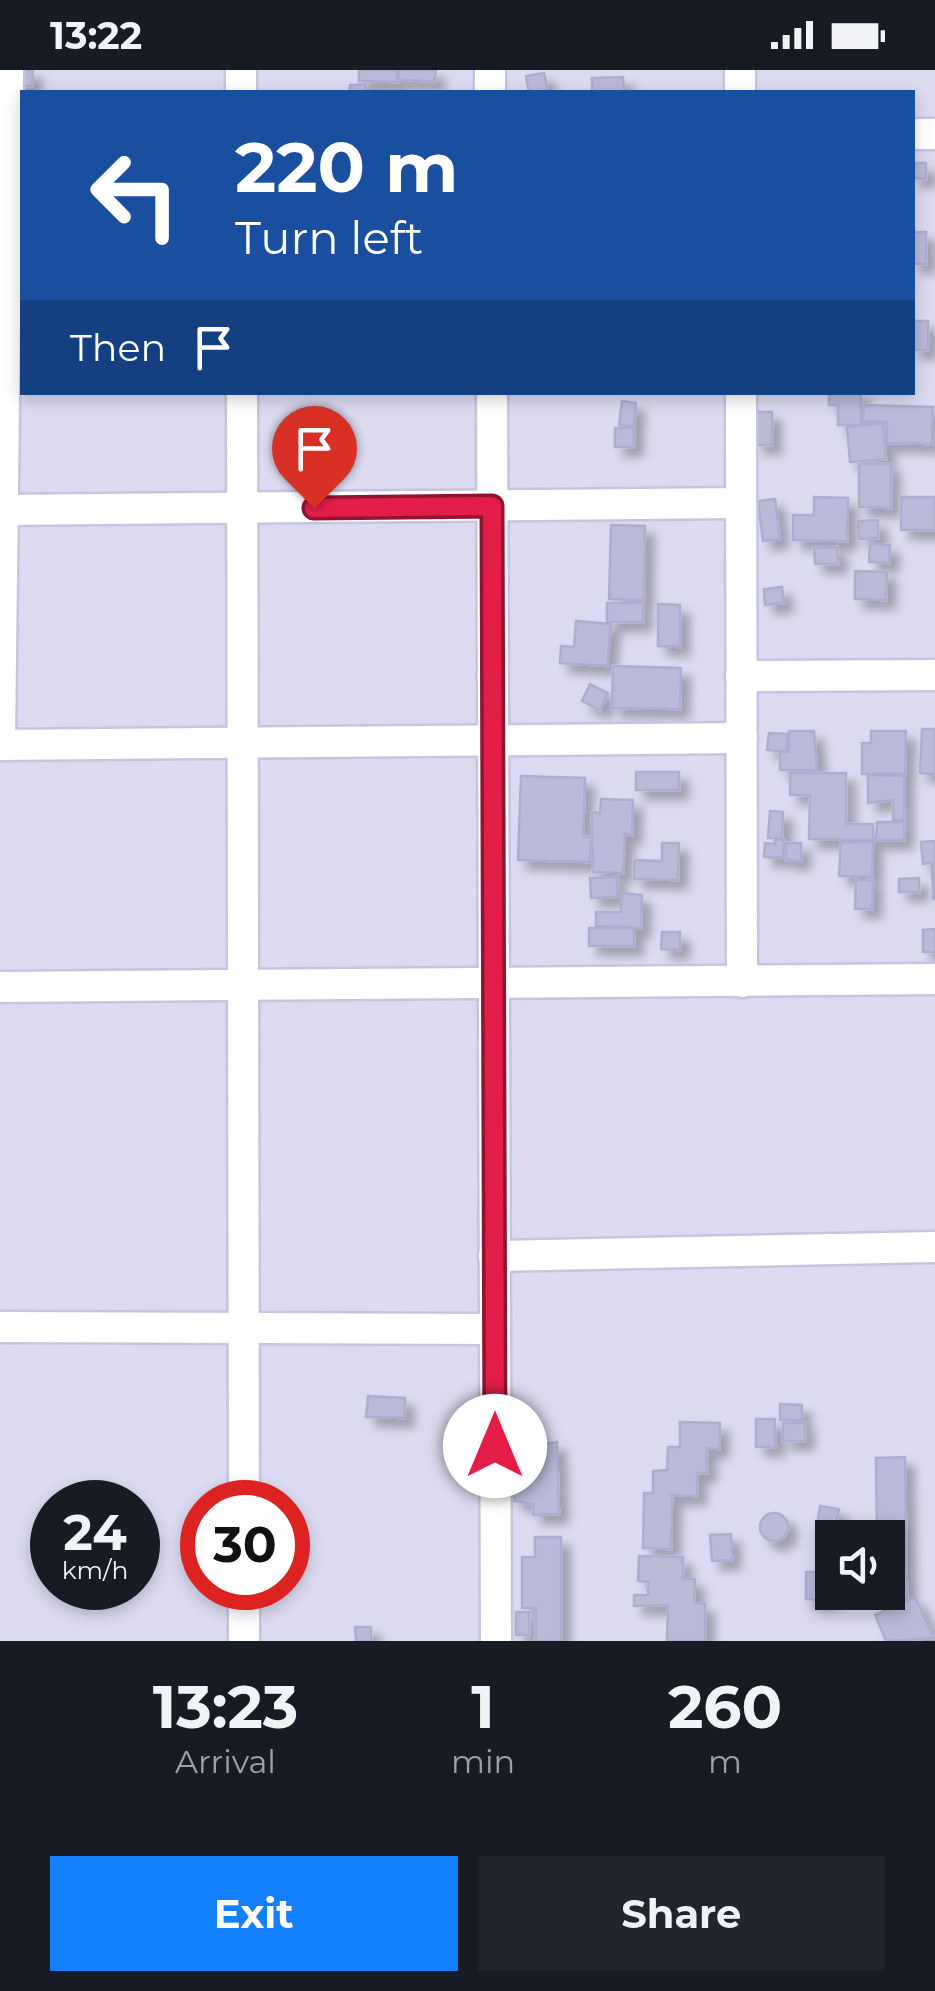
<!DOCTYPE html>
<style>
:root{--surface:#171b24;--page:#20242c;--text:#f1f3f6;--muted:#9ea1a6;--accent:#1280ff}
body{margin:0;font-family:Montserrat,sans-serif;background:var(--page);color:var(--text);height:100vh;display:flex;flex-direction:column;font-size:38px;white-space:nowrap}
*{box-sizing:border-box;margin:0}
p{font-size:32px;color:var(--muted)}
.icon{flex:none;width:55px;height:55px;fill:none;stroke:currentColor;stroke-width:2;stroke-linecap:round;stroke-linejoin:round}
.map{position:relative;height:1571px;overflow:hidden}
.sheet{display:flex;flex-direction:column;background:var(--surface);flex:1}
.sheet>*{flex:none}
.banner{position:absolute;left:20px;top:20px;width:895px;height:305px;border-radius:0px;box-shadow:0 5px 15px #0003;background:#1a4fa0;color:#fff;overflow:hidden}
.buttons{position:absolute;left:815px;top:1450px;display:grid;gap:20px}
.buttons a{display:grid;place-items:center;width:90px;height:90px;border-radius:0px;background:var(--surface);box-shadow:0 5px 15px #0003;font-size:50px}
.speed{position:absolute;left:30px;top:1410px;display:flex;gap:20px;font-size:50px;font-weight:700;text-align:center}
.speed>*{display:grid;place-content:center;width:130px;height:130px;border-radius:50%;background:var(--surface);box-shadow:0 5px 15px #0003;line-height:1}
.speed small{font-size:25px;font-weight:400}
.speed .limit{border:15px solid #d22;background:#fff;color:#111}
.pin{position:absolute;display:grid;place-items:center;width:85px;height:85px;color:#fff;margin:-102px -42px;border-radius:50% 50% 50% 0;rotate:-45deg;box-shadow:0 0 10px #0007}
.pin .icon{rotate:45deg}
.me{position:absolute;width:110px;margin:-55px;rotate:0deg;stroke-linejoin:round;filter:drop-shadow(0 0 8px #0008)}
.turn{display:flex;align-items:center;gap:35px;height:210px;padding:0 50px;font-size:45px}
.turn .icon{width:130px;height:130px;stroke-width:2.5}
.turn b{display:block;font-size:70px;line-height:85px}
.then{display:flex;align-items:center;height:95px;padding:0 50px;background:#0003;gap:20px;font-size:38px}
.eta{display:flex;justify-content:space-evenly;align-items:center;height:170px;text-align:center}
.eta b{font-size:60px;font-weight:700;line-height:70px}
.cta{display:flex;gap:20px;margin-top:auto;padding:20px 50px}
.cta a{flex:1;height:115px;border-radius:0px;background:var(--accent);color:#fff;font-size:40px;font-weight:700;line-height:115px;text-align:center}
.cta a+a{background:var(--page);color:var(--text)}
.status{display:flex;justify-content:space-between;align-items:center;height:70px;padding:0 50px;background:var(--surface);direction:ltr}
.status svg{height:28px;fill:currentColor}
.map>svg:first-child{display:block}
.residential{fill:#dcdaf0;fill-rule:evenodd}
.building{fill:#babad7;stroke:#adadd2;stroke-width:2.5;filter:url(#shadow)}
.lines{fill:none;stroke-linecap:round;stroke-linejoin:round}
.street-casing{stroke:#c6c4df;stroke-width:35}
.street{stroke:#fff;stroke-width:30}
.route-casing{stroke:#92132f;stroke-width:25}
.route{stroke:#e11d48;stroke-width:18}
</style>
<div class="status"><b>13:22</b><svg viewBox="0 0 49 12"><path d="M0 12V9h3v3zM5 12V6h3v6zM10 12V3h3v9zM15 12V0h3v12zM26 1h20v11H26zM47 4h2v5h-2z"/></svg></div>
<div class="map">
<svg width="935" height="1571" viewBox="0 0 935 1571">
<defs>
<filter id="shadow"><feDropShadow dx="9" dy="9" stdDeviation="5" flood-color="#0004"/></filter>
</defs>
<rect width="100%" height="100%" fill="#e7e6f4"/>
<path class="residential" d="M0 0H935V1571H0ZM22 22H912V322H22ZM52 1432H138V1518H52ZM202 1432H288V1518H202ZM832 1468H888V1522H832Z"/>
<g class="building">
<polygon points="11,0 33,0 32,16 11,16"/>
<polygon points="359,0 397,0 397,12 359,11"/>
<polygon points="399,0 436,0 434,12 398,9"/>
<polygon points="544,3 548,22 529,22 526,6"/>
<polygon points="623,7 624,22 592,22 592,8"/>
<polygon points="366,14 365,22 349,22 350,15"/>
<polygon points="912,93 926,93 926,109 912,108"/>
<rect x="912" y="162" width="14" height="32"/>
<rect x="912" y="251" width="16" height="29"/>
<polygon points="829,322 861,322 861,355 838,355 838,335 829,335"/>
<polygon points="622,331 636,333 634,357 619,355"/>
<polygon points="864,335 933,337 932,374 887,373 887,352 863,351"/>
<rect x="755" y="342" width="17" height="33"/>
<polygon points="883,353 886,389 850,392 847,357"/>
<rect x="615" y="358" width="19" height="19"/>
<polygon points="859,394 891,394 891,438 859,437"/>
<polygon points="814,427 848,428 847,471 793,470 793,445 814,445"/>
<rect x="901" y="427" width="34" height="33"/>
<polygon points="775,429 780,469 763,471 758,431"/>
<polygon points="878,450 878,468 859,469 858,451"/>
<polygon points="611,455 645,456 644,530 609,529"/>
<polygon points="870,474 890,475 889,493 869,492"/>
<polygon points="837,477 838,494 815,494 814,478"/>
<polygon points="855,501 887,502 886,530 855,529"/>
<polygon points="782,517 784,533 765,535 764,519"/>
<rect x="607" y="533" width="36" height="19"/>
<polygon points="658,534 680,535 680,577 658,576"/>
<polygon points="576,551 611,554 607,596 560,593 561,576 574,577"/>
<polygon points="613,596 681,598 680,639 612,638"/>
<polygon points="590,614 608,623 600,640 582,631"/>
<polygon points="922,659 935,659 935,704 920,703"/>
<polygon points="789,661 814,661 817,700 780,700 780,682 789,682"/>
<polygon points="871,661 906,661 905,704 862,704 862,673 871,673"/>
<polygon points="769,663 788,664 786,682 767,680"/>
<rect x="636" y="702" width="43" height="18"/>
<polygon points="790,703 846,703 846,754 873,754 873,770 809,769 810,725 790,725"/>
<polygon points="868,705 904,706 904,750 893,750 893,730 868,733"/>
<polygon points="521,706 585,708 583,767 591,767 590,792 518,790"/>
<polygon points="601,729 633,730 632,765 625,764 623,803 593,802 592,742 600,743"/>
<polygon points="770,741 783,742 782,768 768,768"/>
<polygon points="877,752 904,752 904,770 876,770"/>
<polygon points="775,770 784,770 783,788 764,787 765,773 775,774"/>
<polygon points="935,771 935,792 923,794 921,772"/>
<polygon points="841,772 873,772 872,807 839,806"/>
<polygon points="662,773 679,773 678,810 634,809 634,790 662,791"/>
<polygon points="786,773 801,773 801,791 786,790"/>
<polygon points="932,794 935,794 935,829 933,829"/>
<polygon points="617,807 617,827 591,828 590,808"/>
<polygon points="919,808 919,822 899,822 899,809"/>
<polygon points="856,810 873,811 872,839 855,839"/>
<polygon points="622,823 642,825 641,858 596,856 596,842 621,842"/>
<rect x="589" y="858" width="45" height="18"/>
<polygon points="935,859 935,882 923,882 923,860"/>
<polygon points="662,862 680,862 680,880 661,879"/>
<polygon points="368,1326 405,1328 405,1348 366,1347"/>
<polygon points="780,1334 802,1335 802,1350 780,1350"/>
<rect x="756" y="1349" width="19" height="28"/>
<polygon points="680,1352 720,1353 719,1379 707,1378 707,1403 697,1403 697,1426 672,1425 671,1479 643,1478 644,1423 653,1423 653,1401 667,1400 668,1377 680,1377"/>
<rect x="783" y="1353" width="22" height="18"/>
<polygon points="557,1372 559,1444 533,1445 533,1434 514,1431 513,1414 524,1414 523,1397 514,1397 513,1379"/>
<polygon points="905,1387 907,1526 878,1526 888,1522 888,1468 877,1468 876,1388"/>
<polygon points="820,1436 839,1439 834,1465 816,1462"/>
<circle cx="774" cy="1457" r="14"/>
<polygon points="731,1464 732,1490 712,1491 710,1465"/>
<polygon points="535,1467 561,1467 561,1571 536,1571 536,1538 522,1538 522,1487 535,1487"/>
<polygon points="639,1486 683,1487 683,1509 695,1509 694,1533 705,1534 705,1571 667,1571 668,1535 634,1536 634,1525 648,1525 649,1512 638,1511"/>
<polygon points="806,1502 826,1502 826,1530 806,1529"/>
<polygon points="915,1527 934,1568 886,1571 875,1545"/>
<rect x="516" y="1542" width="13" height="23"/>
<polygon points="355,1557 371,1557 371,1571 356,1571"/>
</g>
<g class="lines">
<defs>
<g id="street">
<polyline points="241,0 241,22"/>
<polyline points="490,0 490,22"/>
<polyline points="740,0 740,22"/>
<polyline points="912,64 935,64"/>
<polyline points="242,322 244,1432"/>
<polyline points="492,322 496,1571"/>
<polyline points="741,322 742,912"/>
<polyline points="0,440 741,433"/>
<polyline points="741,606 935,605"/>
<polyline points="0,671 8,0"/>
<polyline points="0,675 742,668"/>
<polyline points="0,917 935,909"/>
<polyline points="494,1186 935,1177"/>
<polyline points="0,1257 495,1259"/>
<polyline points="244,1518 244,1571"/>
</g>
</defs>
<use href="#street" class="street-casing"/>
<use href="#street" class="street"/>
</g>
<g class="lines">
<defs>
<polyline id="route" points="314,438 492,436 495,1376"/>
</defs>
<use href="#route" class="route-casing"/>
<use href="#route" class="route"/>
</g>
</svg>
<div class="buttons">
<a><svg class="icon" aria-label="sound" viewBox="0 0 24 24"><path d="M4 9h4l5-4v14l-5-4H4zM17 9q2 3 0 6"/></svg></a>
</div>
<div class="speed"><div>24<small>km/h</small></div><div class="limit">30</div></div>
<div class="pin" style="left:314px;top:438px;background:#d93025"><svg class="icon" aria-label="arrive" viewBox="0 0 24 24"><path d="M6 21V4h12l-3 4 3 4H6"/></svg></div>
<svg class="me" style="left:495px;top:1376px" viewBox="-20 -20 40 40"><circle r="19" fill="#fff"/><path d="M0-13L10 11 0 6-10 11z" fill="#e11d48"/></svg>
<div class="banner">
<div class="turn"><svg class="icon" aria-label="left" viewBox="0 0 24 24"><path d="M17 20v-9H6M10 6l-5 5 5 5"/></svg><div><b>220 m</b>Turn left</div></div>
<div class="then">Then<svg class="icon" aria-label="arrive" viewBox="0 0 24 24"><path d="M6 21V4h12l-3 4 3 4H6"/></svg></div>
</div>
</div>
<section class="sheet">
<div class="eta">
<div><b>13:23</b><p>Arrival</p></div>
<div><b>1</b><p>min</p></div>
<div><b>260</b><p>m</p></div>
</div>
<div class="cta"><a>Exit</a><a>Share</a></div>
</section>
